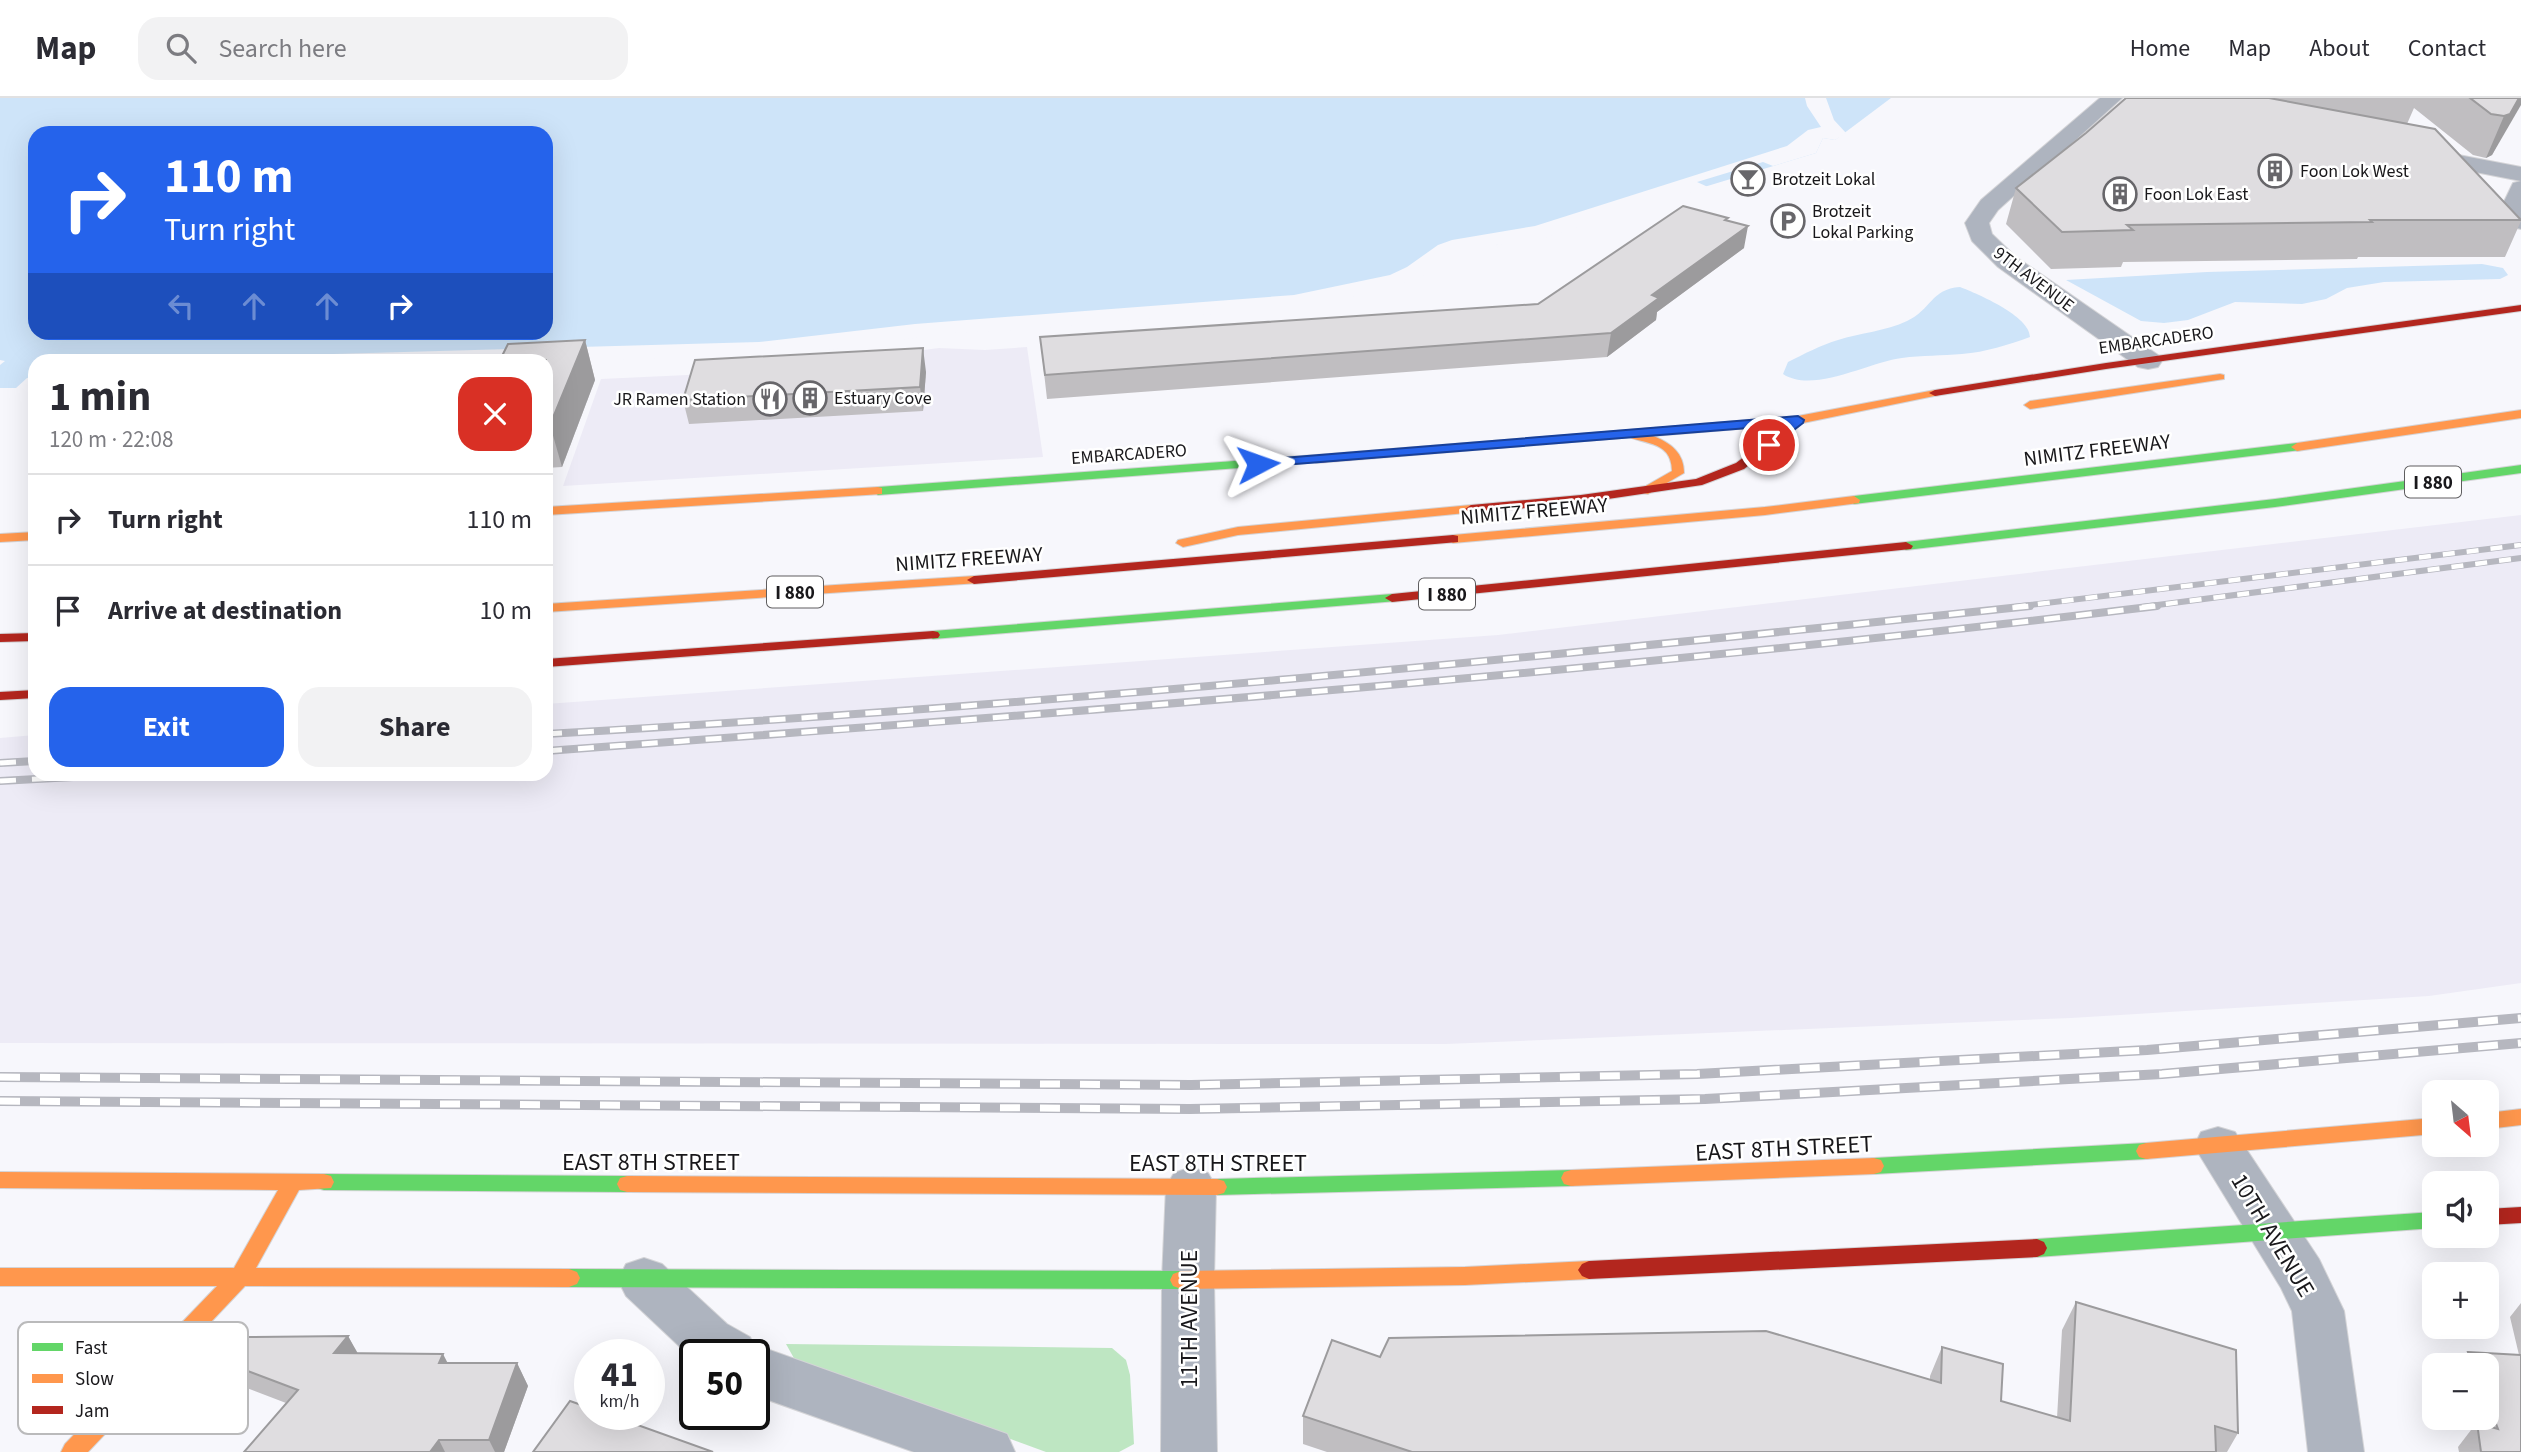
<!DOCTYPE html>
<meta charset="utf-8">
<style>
:root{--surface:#fff;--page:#f2f2f3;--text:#2b2b33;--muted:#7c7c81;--line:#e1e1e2;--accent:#2563eb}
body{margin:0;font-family:"Source Sans 3",sans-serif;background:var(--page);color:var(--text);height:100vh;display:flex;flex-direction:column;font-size:26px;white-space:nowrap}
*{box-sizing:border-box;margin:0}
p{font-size:23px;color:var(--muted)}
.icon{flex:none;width:38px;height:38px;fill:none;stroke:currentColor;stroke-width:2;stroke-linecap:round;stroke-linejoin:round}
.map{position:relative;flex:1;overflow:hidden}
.drawer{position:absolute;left:28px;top:256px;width:525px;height:427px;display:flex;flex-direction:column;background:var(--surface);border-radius:21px;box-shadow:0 7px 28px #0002}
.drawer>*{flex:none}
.top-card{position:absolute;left:28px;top:28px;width:525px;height:214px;border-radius:21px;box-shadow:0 7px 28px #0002;background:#2563eb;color:#fff;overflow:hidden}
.needle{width:46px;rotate:152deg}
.fabs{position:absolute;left:2422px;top:982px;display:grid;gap:14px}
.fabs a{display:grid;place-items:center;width:77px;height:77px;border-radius:14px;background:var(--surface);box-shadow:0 7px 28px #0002;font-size:35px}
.speed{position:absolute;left:574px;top:1241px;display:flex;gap:14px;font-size:35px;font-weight:700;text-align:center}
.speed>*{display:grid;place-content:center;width:91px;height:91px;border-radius:50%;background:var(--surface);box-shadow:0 7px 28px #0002;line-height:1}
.speed small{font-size:18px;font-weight:400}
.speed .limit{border:4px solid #111;border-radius:10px;background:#fff;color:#111}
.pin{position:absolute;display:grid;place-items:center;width:60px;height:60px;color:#fff;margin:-30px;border:4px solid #fff;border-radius:50%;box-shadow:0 2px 7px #0007}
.me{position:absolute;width:77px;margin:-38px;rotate:86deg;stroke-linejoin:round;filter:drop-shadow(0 0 5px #0008)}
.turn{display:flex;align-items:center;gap:24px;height:147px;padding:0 21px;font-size:32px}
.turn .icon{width:91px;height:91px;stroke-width:2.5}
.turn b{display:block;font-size:49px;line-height:60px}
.lanes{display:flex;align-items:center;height:66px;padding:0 21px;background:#0003;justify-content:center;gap:35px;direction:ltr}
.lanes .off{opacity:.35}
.round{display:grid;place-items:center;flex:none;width:74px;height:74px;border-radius:21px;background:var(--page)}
.head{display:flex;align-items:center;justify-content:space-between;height:119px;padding:0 21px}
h1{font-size:42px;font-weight:700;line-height:52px}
.cta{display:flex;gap:14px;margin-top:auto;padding:14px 21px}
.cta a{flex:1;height:80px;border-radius:21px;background:var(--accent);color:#fff;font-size:28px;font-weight:700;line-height:80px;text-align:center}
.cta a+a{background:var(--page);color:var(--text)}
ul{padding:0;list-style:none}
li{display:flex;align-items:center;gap:21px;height:91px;padding:0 21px;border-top:2px solid var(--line)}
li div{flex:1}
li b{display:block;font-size:26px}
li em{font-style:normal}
header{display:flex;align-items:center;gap:42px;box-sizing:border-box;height:98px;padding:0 35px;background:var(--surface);border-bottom:2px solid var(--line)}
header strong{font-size:33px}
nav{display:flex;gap:38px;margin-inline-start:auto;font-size:24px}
.search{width:490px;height:63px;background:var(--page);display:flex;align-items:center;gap:18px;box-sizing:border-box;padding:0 24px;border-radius:21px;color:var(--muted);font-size:26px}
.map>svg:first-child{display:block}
.built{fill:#edebf6}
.green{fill:#bee6c2}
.water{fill:#cee4f9;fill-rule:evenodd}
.pier{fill:#f7f7fc}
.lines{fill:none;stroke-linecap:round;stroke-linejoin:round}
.street-casing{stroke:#d4d4d7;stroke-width:2}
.fast-casing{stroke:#d4d4d7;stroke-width:2}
.slow-casing{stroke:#d4d4d7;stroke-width:2}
.jam-casing{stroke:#d4d4d7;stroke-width:2}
.street{fill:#aeb4bf;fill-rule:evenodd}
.fast{fill:#63d668;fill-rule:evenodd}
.slow{fill:#ff974d;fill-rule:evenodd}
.jam{fill:#b3261e;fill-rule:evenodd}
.rail-far2-casing{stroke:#b6b7bf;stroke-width:6}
.rail-far1-casing{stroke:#b6b7bf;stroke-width:8}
.rail-casing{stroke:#b6b7bf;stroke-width:10}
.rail-far2{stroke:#fff;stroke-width:4.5;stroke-dasharray:12;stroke-linecap:butt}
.rail-far1{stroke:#fff;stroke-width:5;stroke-dasharray:16;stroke-linecap:butt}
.rail{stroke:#fff;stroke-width:7;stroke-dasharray:20;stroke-linecap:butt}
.wall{fill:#c0bec1}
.shaded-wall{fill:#9c9b9d}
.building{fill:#dfdde0;stroke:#9c9b9d;stroke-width:2}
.route{fill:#2563eb;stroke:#184099;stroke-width:2}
.labels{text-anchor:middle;stroke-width:5;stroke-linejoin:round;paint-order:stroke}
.far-poi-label{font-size:18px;fill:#19181b;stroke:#fff;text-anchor:start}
.far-street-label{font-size:18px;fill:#19181b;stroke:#fff}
.shield{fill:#fff;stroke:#5e5d5f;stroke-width:2}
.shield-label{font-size:19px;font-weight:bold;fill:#19181b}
.street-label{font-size:21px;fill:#19181b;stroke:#fff}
.near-street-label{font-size:24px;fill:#19181b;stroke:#fff}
.key{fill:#fff;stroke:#bababb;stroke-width:2}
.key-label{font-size:19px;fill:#19181b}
</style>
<header>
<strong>Map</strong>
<div class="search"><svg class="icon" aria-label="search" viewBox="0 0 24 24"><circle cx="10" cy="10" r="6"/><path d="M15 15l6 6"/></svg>Search here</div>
<nav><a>Home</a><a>Map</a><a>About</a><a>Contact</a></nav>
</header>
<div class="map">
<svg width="2521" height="1354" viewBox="0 0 2521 1354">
<rect width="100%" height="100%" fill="#f7f7fc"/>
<g class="built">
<polygon points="1027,249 1043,359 563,388 601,281 752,274 939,250 985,252"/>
<polygon points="2521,417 2521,885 2429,898 2071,920 1446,946 0,945 0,640 35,637 35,676 546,676 546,606 1498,537"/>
</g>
<polygon class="green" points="786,1246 1112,1250 1126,1262 1130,1277 1134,1346 1119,1354 1046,1354 795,1262"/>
<g class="water">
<path d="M0 0H1891L1835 42 1823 40 1816 55 1559 133 1501 145 1352 195 969 231 792 254 467 262H35L33 279 27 280 16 290H0V267L5 263 0 262ZM35 35H546V234H35Z"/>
<polygon points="2482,166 2503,170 2508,177 2500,181 2384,184 2347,190 2326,201 2302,206 2235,204 2188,222 2164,225 2141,223 2066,182 2207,174"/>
<path d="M1960 189C1978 196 2030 218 2030 239 2008 247 1986 254 1962 256 1942 258 1922 257 1902 260 1869 264 1813 296 1783 276L1788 264C1804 256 1821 247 1838 242 1860 235 1886 233 1907 223 1931 212 1931 191 1960 189Z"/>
</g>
<polygon class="pier" points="1805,0 1826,0 1834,22 1846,35 1835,42 1823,40 1816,55 1773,68 1763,64 1697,84 1708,89 1544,140 1496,147 1498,150 1403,185 1406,187 1402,189 1283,213 1178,218 1022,232 950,235 792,257 546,264 124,262 759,244 915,226 1294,197 1390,177 1407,169 1438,147 1452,142 1535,128 1787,48 1808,32 1821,29 1807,8"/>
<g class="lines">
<defs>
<g id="street">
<polygon points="2100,0 2122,0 1998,112 1989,125 1992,136 2016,159 2158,257 2162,263 2158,269 2148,271 2138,269 1998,169 1972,143 1965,125 1981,102"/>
<polygon points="2417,49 2521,69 2521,83 2409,61 2406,56 2409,51"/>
<polygon points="2521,83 2521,131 2513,129 2500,112 2513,85"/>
<polygon points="2218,1029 2235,1034 2319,1161 2344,1213 2364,1354 2308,1354 2292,1213 2281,1190 2194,1048 2201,1034"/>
<polygon points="1191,1069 1208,1075 1216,1089 1214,1182 1217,1354 1161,1354 1162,1182 1166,1089 1174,1075"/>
<polygon points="644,1160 662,1166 727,1226 750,1239 753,1246 1007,1336 1015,1354 914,1354 754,1297 754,1256 695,1256 695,1263 626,1198 618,1182 626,1166"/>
</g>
<g id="fast">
<polygon points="2297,345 2301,346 2301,352 1854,406 1848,402 1854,398"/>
<polygon points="1316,357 1322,361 1320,364 878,397 872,393 878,389"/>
<polygon points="2521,367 2521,375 2275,409 1906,452 1899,448 1906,444 2275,401"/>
<polygon points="1392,496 1399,500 1397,503 933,541 926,537 933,533"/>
<polygon points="2146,1045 2153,1047 2156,1053 2153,1059 2146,1061 1874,1076 1867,1074 1864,1068 1867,1062 1874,1060"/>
<polygon points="1571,1072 1578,1074 1581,1080 1578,1086 1571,1088 1217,1097 1210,1095 1207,1089 1210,1083 1217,1081"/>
<polygon points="324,1076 627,1078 634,1080 637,1086 634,1092 627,1094 324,1092 317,1090 314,1084 317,1078"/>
<polygon points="2434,1114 2434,1130 2037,1159 2030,1156 2027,1150 2030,1144 2037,1141"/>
<polygon points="569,1171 1181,1173 1189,1176 1192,1182 1189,1188 1181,1191 569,1189 561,1186 558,1180 561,1174"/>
</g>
<g id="slow">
<polygon points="2220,276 2224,277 2224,281 2030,311 2024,307 2030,303"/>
<path d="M1935 292 1939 293V297L1798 326 1653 338C1671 345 1684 355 1684 375L1648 396 1644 395V389L1672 373C1672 340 1638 347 1623 336L1629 332 1798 318Z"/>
<polygon points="2521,312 2521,320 2297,353 2291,349 2297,345"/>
<polygon points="878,389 882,390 882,396 546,417 546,409"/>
<polygon points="1854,398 1860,402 1859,405 1765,417 1453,445 1446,441 1453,437 1765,409"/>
<polygon points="1471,407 1477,411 1476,414 1238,437 1183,449 1176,445 1178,442 1238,429"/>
<polygon points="35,434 35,442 0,444 0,436"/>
<polygon points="974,478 979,479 981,482 979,485 546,514 546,506"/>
<polygon points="2521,1011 2521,1027 2487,1031 2487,1015"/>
<polygon points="2434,1020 2434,1036 2146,1061 2139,1059 2136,1053 2139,1047 2146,1045"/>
<polygon points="1874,1060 1881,1062 1884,1068 1881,1074 1874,1076 1571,1088 1564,1086 1561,1080 1564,1074 1571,1072"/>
<polygon points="0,1074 324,1076 331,1078 334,1084 331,1090 299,1092 256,1170 569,1171 577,1174 580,1180 577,1186 569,1189 245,1188 88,1354 61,1354 65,1346 217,1188 0,1188 0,1170 234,1170 278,1092 0,1090"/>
<polygon points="627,1078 1217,1081 1224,1083 1227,1089 1224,1095 1217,1097 627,1094 620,1092 617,1086 620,1080"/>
<polygon points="1589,1163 1596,1166 1600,1172 1596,1178 1589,1181 1465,1187 1181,1191 1173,1188 1170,1182 1173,1176 1181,1173 1465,1169"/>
</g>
<g id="jam">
<polygon points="2521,207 2521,213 2106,271 1935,298 1929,295 1935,292 2106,265"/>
<polygon points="1798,318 1804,322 1802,325 1744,371 1702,387 1581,405 1471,415 1465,411 1471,407 1581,397 1696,381 1736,365"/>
<polygon points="1629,332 1635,336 1633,339 1316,365 1310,361 1316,357"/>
<polygon points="1453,437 1458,438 1458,444 974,486 967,482 974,478"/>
<polygon points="1906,444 1913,448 1911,451 1392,504 1385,500 1392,496"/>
<polygon points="933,533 938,534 940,537 938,540 546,569 546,561"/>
<polygon points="35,535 35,543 0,544 0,536"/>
<polygon points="35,592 35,600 0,602 0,594"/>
<polygon points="2521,1109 2521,1125 2487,1127 2487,1111"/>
<polygon points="2037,1141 2044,1144 2047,1150 2044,1156 2037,1159 1589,1181 1582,1178 1578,1172 1582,1166 1589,1163"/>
</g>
</defs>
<use href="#street" class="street-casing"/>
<use href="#fast" class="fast-casing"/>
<use href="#slow" class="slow-casing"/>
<use href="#jam" class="jam-casing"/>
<use href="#street" class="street"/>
<use href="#fast" class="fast"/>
<use href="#slow" class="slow"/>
<use href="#jam" class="jam"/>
<defs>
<g id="rail-far2">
<polyline points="2014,509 2521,447"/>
<polyline points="2142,509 2521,460"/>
</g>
<g id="rail-far1">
<path d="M546 636C1042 608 1537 560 2030 508"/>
<path d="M546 653C1084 614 1622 573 2157 508"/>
<polyline points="0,665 35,663"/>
<polyline points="0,683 128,676"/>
</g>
<g id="rail">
<polyline points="0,979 1191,987 1697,976 2147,952 2521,920"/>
<polyline points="0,1003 1190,1011 1705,1001 2162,976 2521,945"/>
</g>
</defs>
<use href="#rail-far2" class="rail-far2-casing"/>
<use href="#rail-far1" class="rail-far1-casing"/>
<use href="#rail" class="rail-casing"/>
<use href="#rail-far2" class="rail-far2"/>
<use href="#rail-far1" class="rail-far1"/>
<use href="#rail" class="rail"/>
</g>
<g class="wall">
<polygon points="2126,0 2521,0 2492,57 2486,60 2473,57 2414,10 2407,26 2521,121 2521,123 2505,159 2358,159 2357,161 2123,164 2121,169 2051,171 2006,126 2016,90 2086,35"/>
<polygon points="1728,123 1744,150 1657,214 1656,222 1607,259 1047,301 1040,239 1538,206"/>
<polygon points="585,242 595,282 562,369 546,370 546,262"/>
<polygon points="926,274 923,313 689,326 683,302"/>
<polygon points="2076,1204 2238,1335 2227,1354 1327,1354 1303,1346 1303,1318 1380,1259 1930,1282 1930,1278 1942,1249 2001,1303 2057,1320 2062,1232"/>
<polygon points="2521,1205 2521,1354 2459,1354 2458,1349 2471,1332 2466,1320 2487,1320 2487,1267 2459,1267 2468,1254 2519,1257 2510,1219"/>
<polygon points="348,1238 357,1255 448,1265 517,1265 528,1288 504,1354 244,1354 286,1305 239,1287 224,1264"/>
</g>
<g class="shaded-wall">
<polygon points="2519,0 2521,0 2521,7 2492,57 2486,60 2504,18"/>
<polygon points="1748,128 1744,150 1657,214 1656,222 1607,259 1611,235 1652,197"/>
<polygon points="585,242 595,282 562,369 550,327"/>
<polygon points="923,250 926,274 923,313 920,289"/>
<polygon points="348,1238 361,1261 334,1255"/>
<polygon points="443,1256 455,1279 439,1265"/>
<polygon points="517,1265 528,1288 504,1354 495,1354 489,1342"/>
<polygon points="439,1342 445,1354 430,1354"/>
</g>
<g class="building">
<polygon points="2126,0 2269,0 2435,31 2521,122 2370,122 2372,124 2127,127 2133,132 2062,134 2016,90 2086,35"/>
<polygon points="2470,0 2519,0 2510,16 2504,18 2491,16"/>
<polygon points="1683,108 1728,120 1725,122 1748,128 1652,197 1659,200 1611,235 1045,277 1040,239 1538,206"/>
<polygon points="585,242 550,327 546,327 546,262 500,262 508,246"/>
<polygon points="923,250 920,289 683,302 695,262"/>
<polygon points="2076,1204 2236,1252 2238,1335 2215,1328 2216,1354 1412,1354 1303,1318 1332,1242 1380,1259 1389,1240 1766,1233 1941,1285 1942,1249 2003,1266 2001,1303 2070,1323"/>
<polygon points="348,1238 334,1255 443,1256 439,1265 517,1265 489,1342 439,1342 430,1354 244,1354 298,1292 224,1264 245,1239"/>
<polygon points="2468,1254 2521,1257 2521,1354 2481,1354 2477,1325 2498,1331 2487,1302 2487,1267 2473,1267"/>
<polygon points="570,1303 590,1310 590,1316 607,1316 713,1354 533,1354"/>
</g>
<polygon class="route" points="1798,318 1804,322 1803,325 1769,351 1763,347 1786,327 1258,369 1252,366 1258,362"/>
<defs>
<symbol id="building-ring" viewBox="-11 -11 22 22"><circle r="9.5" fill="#fff" stroke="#67666a" stroke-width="1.5"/><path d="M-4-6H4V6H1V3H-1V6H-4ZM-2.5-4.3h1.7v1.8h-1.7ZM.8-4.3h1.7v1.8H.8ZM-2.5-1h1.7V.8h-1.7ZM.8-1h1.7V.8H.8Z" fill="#67666a"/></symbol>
<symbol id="bar-ring" viewBox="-11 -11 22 22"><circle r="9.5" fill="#fff" stroke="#67666a" stroke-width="1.5"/><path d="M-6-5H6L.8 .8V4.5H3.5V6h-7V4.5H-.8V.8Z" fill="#67666a"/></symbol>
<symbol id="parking-ring" viewBox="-11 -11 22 22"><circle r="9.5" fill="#fff" stroke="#67666a" stroke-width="1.5"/><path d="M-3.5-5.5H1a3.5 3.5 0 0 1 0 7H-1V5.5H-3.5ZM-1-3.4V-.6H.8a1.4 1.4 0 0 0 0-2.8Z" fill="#67666a"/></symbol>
<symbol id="restaurant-ring" viewBox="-11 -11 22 22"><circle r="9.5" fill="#fff" stroke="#67666a" stroke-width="1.5"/><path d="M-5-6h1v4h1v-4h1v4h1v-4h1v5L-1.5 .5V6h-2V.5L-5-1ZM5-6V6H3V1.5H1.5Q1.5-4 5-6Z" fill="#67666a"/></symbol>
</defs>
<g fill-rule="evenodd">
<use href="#building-ring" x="2256" y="54" width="38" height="38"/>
<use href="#bar-ring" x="1729" y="62" width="38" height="38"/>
<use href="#building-ring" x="2101" y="77" width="38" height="38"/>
<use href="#parking-ring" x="1769" y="104" width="38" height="38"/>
<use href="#building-ring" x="791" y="281" width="38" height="38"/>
<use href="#restaurant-ring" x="751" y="282" width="38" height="38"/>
</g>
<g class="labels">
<g class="far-poi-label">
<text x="2300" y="79">Foon Lok West</text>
<text x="1772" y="87">Brotzeit Lokal</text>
<text x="2144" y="102">Foon Lok East</text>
<text x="1812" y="119">Brotzeit<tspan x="1812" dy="21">Lokal Parking</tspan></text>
<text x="834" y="306">Estuary Cove</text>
<text x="746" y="307" text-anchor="end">JR Ramen Station</text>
</g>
<g class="far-street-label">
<text transform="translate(2034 181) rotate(37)" y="6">9TH AVENUE</text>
<text transform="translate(2156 242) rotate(-8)" y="6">EMBARCADERO</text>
<text transform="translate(1129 356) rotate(-4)" y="6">EMBARCADERO</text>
</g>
<g class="shield">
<rect x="2405" y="368.5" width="56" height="31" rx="5"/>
<rect x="767" y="478.5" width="56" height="31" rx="5"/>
<rect x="1419" y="480.5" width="56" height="31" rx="5"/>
</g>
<g class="shield-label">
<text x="2433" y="391">I 880</text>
<text x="795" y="501">I 880</text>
<text x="1447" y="503">I 880</text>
</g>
<g class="street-label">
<text transform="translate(2097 352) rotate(-7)" y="7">NIMITZ FREEWAY</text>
<text transform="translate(1534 413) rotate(-5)" y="7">NIMITZ FREEWAY</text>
<text transform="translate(969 461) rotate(-4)" y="7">NIMITZ FREEWAY</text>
</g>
<g class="near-street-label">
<text transform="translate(1784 1050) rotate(-3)" y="8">EAST 8TH STREET</text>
<text x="651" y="1072">EAST 8TH STREET</text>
<text x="1218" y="1073">EAST 8TH STREET</text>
<text transform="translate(2273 1137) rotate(59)" y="8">10TH AVENUE</text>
<text transform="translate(1189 1221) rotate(-90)" y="8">11TH AVENUE</text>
</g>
</g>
<rect x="18" y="1224" width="230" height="112" rx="10" class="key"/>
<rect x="32" y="1245" width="31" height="8" fill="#63d668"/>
<rect x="32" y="1276" width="31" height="9" fill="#ff974d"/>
<rect x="32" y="1308" width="31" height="8" fill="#b3261e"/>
<g class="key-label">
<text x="75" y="1256">Fast</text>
<text x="75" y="1287">Slow</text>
<text x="75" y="1319">Jam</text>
</g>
</svg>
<div class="fabs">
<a><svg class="needle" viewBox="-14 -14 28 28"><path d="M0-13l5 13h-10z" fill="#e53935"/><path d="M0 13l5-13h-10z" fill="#7c7c81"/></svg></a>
<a><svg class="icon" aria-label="sound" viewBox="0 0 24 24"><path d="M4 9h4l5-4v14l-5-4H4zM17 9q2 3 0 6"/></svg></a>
<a>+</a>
<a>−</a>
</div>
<div class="speed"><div>41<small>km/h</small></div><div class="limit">50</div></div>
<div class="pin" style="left:1769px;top:347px;background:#d93025"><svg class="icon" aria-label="arrive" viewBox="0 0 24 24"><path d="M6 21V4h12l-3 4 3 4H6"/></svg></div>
<svg class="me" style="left:1258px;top:366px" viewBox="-20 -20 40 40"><path d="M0-17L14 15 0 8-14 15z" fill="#2563eb" stroke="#fff" stroke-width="4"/></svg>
<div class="top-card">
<div class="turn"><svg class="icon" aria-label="right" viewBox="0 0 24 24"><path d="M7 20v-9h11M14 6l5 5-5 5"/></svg><div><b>110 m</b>Turn right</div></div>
<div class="lanes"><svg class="icon off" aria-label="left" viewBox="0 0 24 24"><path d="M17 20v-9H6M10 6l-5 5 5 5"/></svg><svg class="icon off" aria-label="ahead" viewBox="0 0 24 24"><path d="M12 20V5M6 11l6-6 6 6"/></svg><svg class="icon off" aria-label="ahead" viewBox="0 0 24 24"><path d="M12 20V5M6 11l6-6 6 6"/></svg><svg class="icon" aria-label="right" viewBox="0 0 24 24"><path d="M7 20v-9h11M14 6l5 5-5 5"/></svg></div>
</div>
<section class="drawer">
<div class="head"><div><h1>1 min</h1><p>120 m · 22:08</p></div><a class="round" style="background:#d93025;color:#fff"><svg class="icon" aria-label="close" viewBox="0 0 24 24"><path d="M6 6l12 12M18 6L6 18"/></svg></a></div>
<ul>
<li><svg class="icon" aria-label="right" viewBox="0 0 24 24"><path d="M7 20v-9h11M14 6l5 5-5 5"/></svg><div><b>Turn right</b></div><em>110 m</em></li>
<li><svg class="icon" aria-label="arrive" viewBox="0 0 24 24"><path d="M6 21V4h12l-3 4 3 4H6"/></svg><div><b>Arrive at destination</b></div><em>10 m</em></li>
</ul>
<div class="cta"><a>Exit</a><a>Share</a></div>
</section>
</div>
